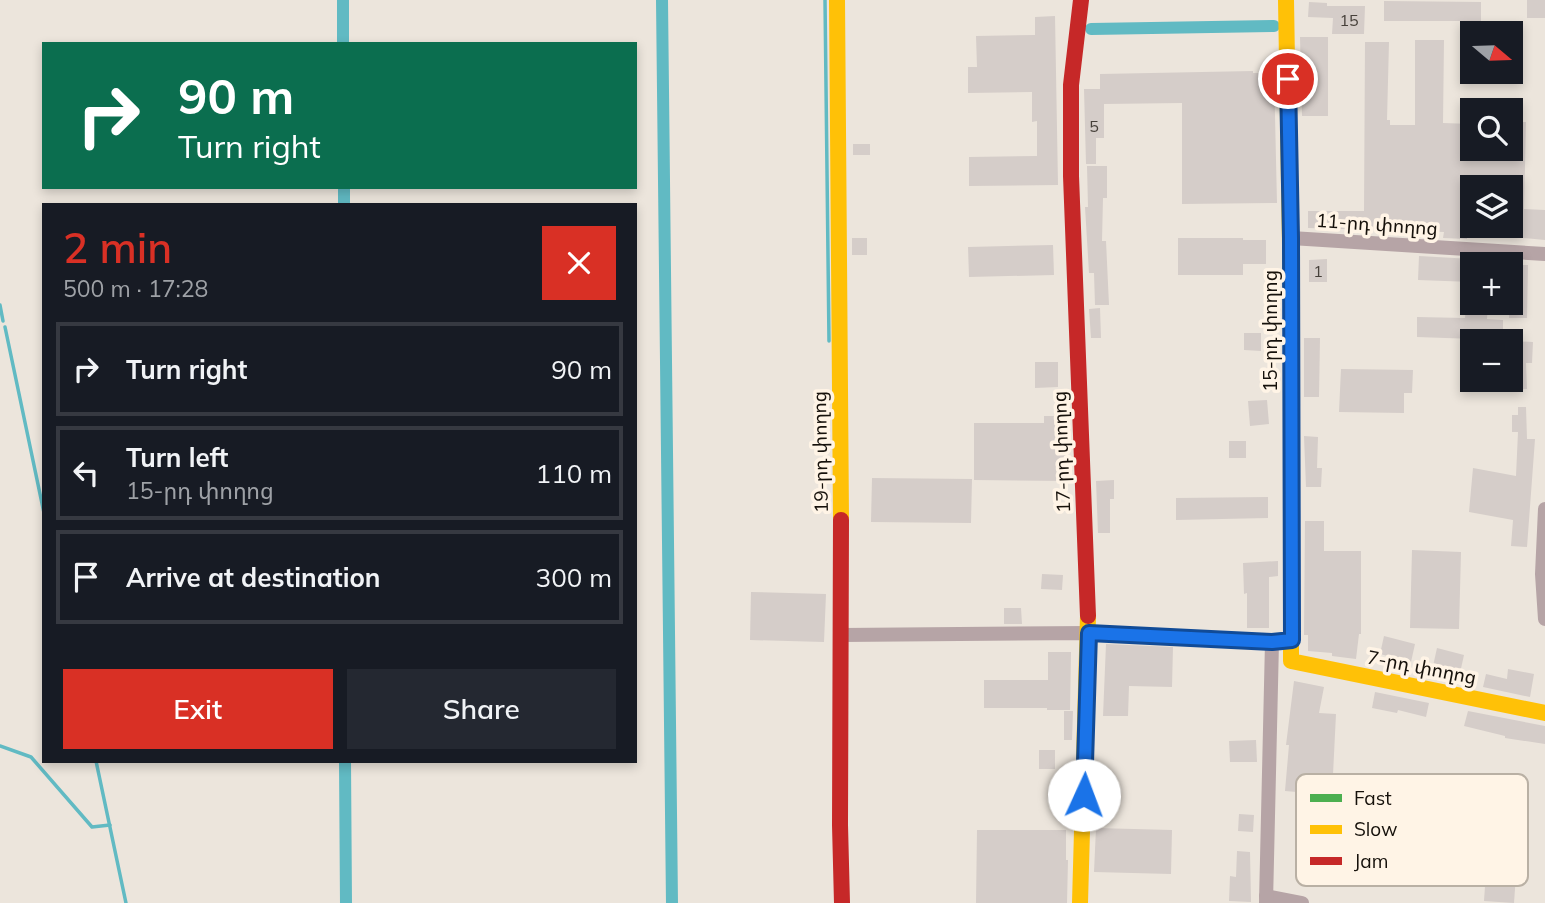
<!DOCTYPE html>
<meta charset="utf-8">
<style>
:root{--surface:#171b24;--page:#242831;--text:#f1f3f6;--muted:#9ea1a6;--line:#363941;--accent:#d93025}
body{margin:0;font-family:Mulish,"Noto Sans Armenian",sans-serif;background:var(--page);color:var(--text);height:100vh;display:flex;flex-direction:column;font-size:26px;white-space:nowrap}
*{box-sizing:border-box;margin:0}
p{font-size:23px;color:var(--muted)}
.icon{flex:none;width:38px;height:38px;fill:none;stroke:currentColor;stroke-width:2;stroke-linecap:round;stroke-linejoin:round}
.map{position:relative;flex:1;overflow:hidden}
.drawer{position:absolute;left:42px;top:203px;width:595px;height:560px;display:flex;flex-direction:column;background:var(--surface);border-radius:0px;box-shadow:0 4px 10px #0003}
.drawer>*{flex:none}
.hud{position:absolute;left:42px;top:42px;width:595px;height:147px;border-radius:0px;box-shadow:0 4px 10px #0003;background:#0b6e4f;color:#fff;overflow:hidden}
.needle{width:46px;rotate:109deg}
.controls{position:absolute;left:1460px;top:21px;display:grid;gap:14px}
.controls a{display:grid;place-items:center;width:63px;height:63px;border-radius:0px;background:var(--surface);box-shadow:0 4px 10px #0003;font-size:35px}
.pin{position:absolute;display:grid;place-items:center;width:60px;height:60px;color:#fff;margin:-30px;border:4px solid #fff;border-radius:50%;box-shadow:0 2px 7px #0007}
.me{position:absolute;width:77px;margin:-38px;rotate:2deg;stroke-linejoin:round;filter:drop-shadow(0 0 5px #0008)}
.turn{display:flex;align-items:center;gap:24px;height:147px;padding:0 21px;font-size:32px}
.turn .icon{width:91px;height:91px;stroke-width:2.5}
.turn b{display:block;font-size:49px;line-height:60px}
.round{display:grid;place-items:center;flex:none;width:74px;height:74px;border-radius:0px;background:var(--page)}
.head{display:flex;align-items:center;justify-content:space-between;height:119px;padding:0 21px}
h1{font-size:42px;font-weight:600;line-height:52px;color:var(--accent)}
.primary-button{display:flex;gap:14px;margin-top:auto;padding:14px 21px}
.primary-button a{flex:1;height:80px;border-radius:0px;background:var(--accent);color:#fff;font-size:28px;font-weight:600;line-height:80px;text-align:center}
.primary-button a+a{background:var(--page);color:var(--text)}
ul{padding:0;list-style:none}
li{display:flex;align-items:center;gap:21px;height:94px;margin:0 14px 10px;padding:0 7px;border:4px solid var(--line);border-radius:0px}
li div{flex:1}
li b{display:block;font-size:26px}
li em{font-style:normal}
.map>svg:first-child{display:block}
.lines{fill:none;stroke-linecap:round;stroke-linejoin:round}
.stream{stroke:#61bac3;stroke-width:3.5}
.canal{stroke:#61bac3;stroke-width:12}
.building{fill:#d5cdc9}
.street{stroke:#b6a4a6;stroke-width:14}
.fast{stroke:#4caf50;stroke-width:16}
.slow{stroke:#ffc107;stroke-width:16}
.jam{stroke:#c62828;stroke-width:16}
.route-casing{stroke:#114b97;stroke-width:18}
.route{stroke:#1a73e8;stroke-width:12}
.labels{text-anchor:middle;stroke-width:7;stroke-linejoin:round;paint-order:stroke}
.number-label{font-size:16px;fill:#46403a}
.street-label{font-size:19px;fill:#16110b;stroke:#fff4e6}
.key{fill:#fff4e6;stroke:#b9b0a4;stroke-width:2}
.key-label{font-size:19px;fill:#16110b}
</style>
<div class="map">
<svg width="1545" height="903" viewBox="0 0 1545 903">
<rect width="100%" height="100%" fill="#ece5dc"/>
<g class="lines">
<g class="stream">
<polyline points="825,0 829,341"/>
<polyline points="0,305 3,321"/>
<polyline points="5,327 44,513"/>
<polyline points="0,746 31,757 92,827 110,825"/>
<polyline points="96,761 126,903"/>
</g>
<g class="canal">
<polyline points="343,0 343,44"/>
<polyline points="662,0 672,903"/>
<polyline points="1091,29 1274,26"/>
<polyline points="344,187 344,205"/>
<polyline points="345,761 346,903"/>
</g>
</g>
<g class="building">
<rect x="1527" y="0" width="18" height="18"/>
<polygon points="1384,1 1481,2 1481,21 1384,21"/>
<polygon points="1309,2 1327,3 1327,6 1365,6 1364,34 1332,34 1333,18 1308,17"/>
<polygon points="1055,16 1058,185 969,186 969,157 1037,156 1037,121 1032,122 1032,92 968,93 968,67 977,67 976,36 1035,35 1035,17"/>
<polygon points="1300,37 1328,37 1328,116 1302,116"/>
<polygon points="1415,40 1444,40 1443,123 1472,124 1471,149 1510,149 1510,122 1526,122 1524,209 1545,210 1545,240 1494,235 1495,226 1510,226 1510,187 1472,187 1472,217 1468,218 1467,239 1443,238 1444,232 1308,228 1308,211 1364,211 1365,42 1389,42 1387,120 1390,120 1390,125 1415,125"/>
<polygon points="1253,71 1253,73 1274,73 1277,203 1182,204 1182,103 1104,104 1104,138 1096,138 1096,164 1086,164 1084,89 1100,89 1100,74"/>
<rect x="853" y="144" width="17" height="11"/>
<polygon points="1087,166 1107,166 1107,198 1103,198 1102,241 1106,241 1109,305 1095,305 1094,273 1089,273 1085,207 1088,207"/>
<rect x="852" y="238" width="15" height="17"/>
<polygon points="1178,238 1243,238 1243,240 1266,240 1266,264 1243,264 1243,275 1178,275"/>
<polygon points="1053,245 1054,275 969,277 968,247"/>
<polygon points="1419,256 1472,259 1472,282 1418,280"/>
<polygon points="1327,259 1327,282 1309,282 1309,260"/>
<polygon points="1510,265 1528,265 1527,318 1509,318"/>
<polygon points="1466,303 1488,303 1487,319 1503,320 1503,340 1417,337 1417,317 1465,318"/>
<polygon points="1100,308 1101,338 1091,338 1089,309"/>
<polygon points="1244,333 1261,333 1261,351 1244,350"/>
<polygon points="1304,338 1320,338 1319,397 1304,397"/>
<polygon points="1513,341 1533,342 1532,363 1526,363 1527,389 1508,390"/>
<polygon points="1035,362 1058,362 1058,387 1035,388"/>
<polygon points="1341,369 1413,370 1412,393 1404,393 1404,413 1339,412"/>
<polygon points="1267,400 1269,424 1250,426 1248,401"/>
<polygon points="1518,407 1526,407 1527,439 1535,439 1527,547 1511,546 1513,520 1469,512 1473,468 1516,476 1518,432 1512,432 1512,415 1518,415"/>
<polygon points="1044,416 1067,416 1067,481 974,480 974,423 1044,423"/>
<polygon points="1304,436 1318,437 1317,468 1322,468 1321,487 1306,487"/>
<rect x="1229" y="441" width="17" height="17"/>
<polygon points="872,478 972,479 971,523 871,522"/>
<polygon points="1114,480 1114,499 1110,499 1110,533 1098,533 1096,481"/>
<polygon points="1268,497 1268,518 1176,520 1176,498"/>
<polygon points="1305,521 1324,521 1324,551 1361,551 1361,634 1359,634 1356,659 1332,656 1332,653 1308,651 1308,635 1304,635"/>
<polygon points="1412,550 1461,552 1459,629 1410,628"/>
<polygon points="1278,561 1278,576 1269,577 1269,628 1247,628 1247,593 1244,594 1243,563"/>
<polygon points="1042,574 1063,575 1062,590 1041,589"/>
<polygon points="751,592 826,594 824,642 750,640"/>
<polygon points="1004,608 1021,608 1022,624 1004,624"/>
<polygon points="1384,636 1415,644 1411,662 1380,654"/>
<polygon points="1106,644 1173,647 1172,687 1129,686 1128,716 1103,716"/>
<polygon points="1437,648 1464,655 1460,673 1433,666"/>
<polygon points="1048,652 1071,652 1070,710 1047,710 1047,708 984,708 984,680 1048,680"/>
<polygon points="1508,669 1534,674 1530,697 1483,687 1486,674 1507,679"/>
<polygon points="1294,681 1324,687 1319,713 1336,714 1332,795 1285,791 1289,745 1286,745"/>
<polygon points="1375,692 1429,703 1426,717 1398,710 1397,713 1372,708"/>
<polygon points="1064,711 1073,711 1072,740 1064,740"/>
<polygon points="1468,711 1545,726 1545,744 1505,738 1505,736 1464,726"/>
<polygon points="1256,740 1257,762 1230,762 1229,741"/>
<rect x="1039" y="750" width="16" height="19"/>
<polygon points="1097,793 1108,793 1107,803 1096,803"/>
<polygon points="1239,814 1254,815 1253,832 1238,831"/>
<polygon points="1489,827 1519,832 1514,903 1484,901"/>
<polygon points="1096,828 1172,830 1171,874 1094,872"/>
<polygon points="977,830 1066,830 1066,860 1068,860 1067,903 976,903"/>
<polygon points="1237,851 1250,852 1251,902 1229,901 1230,876 1236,877"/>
</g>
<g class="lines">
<g class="street">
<polyline points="1291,238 1545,254"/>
<polyline points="1545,509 1542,574 1545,619"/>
<polyline points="842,635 1089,633 1272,642 1292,640"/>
<polyline points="1266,896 1302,903"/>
<polyline points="1266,903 1272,642"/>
</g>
<polyline class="fast" points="1291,306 1291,616"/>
<g class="slow">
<polyline points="837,0 841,520"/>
<polyline points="1286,0 1291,306"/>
<polyline points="1291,616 1291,661 1545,713"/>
<polyline points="1080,903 1088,616"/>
</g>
<g class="jam">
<polyline points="1081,0 1071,85 1071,176 1088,616"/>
<polyline points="841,520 840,825 842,903"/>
</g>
</g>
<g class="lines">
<defs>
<polyline id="route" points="1084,795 1089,633 1272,642 1292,640 1291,238 1288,79"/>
</defs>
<use href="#route" class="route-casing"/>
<use href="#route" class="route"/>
</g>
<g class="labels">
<g class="number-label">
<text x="1349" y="26">15</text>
<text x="1094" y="132">5</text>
<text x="1318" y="277">1</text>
</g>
<g class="street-label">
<text transform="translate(1377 224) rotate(4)" y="7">11-րդ փողոց</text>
<text transform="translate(1270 331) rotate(-90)" y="7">15-րդ փողոց</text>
<text transform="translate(820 452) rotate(-91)" y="7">19-րդ փողոց</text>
<text transform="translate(1061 452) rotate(-92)" y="7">17-րդ փողոց</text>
<text transform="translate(1422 667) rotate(11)" y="7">7-րդ փողոց</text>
</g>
</g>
<rect x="1296" y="774" width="232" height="112" rx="10" class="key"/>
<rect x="1310" y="794" width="32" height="8" fill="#4caf50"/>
<rect x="1310" y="825" width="32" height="9" fill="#ffc107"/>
<rect x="1310" y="857" width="32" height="8" fill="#c62828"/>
<g class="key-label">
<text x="1354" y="805">Fast</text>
<text x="1354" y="836">Slow</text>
<text x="1354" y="868">Jam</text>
</g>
</svg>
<div class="controls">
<a><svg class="needle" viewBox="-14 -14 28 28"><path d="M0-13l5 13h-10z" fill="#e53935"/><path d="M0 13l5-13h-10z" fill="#9ea1a6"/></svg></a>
<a><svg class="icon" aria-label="search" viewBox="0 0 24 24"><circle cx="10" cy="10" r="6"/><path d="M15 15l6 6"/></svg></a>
<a><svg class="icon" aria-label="layers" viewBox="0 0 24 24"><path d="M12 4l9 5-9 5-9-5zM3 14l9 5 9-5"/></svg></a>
<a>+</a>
<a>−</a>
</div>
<div class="pin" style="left:1288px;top:79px;background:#d93025"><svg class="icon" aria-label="arrive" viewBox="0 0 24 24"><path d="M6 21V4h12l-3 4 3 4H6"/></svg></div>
<svg class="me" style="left:1084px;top:795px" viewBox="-20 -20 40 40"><circle r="19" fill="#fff"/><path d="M0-13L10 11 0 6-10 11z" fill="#1a73e8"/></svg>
<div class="hud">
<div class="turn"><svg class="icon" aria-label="right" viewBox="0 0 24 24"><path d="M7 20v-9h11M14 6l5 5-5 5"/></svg><div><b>90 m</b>Turn right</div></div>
</div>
<section class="drawer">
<div class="head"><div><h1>2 min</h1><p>500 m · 17:28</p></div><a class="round" style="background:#d93025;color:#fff"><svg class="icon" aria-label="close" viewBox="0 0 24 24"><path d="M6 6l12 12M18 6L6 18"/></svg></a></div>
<ul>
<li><svg class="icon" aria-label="right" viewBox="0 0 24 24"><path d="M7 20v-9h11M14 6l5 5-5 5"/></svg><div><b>Turn right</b></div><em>90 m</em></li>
<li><svg class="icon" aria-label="left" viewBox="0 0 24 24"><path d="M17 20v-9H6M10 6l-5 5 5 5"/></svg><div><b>Turn left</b><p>15-րդ փողոց</p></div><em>110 m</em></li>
<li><svg class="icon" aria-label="arrive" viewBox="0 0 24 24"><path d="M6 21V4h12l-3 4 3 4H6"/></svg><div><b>Arrive at destination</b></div><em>300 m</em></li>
</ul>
<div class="primary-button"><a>Exit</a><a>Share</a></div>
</section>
</div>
